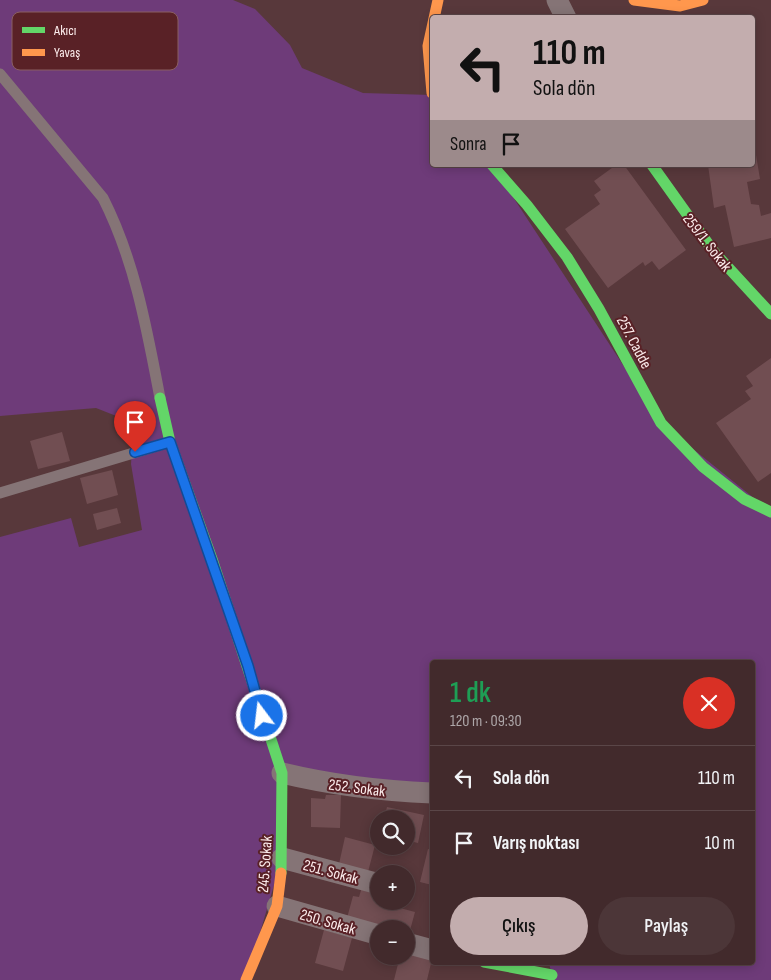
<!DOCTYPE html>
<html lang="tr">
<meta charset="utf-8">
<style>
:root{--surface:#422a2c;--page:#4c3638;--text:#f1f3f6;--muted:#aea7a9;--line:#5a4648;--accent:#c3adae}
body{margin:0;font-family:"Sofia Sans Condensed",sans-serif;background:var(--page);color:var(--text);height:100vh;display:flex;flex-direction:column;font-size:19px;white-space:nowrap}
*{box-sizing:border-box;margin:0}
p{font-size:16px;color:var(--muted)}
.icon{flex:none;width:28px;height:28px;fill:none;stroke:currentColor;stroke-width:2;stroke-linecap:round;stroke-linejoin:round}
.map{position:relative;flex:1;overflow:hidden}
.sheet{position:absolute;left:430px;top:660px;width:325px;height:305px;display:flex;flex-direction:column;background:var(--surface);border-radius:5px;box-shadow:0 2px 12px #0003,0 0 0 1px var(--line)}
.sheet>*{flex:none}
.guide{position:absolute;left:430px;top:15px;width:325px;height:152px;border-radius:5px;box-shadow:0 2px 12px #0003,0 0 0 1px var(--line);background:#c3adae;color:#111;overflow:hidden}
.controls{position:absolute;left:370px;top:810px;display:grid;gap:10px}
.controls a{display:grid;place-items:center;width:45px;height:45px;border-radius:50%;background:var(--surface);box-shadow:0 2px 12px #0003,0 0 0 1px var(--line);font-size:25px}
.pin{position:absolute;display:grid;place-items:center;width:42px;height:42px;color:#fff;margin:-51px -21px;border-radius:50% 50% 50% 0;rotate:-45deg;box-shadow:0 0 5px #0007}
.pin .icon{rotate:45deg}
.me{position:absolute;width:55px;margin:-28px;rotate:345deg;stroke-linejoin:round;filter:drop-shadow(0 0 4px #0008)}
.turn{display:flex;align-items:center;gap:18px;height:105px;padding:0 20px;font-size:22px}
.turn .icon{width:65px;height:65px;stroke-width:2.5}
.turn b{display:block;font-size:35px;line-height:42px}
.then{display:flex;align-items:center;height:48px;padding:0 20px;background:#0003;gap:10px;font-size:19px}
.round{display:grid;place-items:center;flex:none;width:52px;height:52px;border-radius:26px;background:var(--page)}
.overview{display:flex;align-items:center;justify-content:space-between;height:85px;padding:0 20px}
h1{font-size:30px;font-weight:600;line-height:38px;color:#1e9e55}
.action{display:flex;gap:10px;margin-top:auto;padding:10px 20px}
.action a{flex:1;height:58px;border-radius:30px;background:var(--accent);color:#111;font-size:20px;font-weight:600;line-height:58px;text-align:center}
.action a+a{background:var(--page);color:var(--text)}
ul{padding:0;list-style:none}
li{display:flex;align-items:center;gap:15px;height:65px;padding:0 20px;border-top:1px solid var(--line)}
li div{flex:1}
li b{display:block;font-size:19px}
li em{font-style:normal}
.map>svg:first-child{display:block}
.green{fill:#6e3b79}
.building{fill:#714e52}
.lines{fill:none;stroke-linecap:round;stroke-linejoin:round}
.lane{stroke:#857476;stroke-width:11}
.street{stroke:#857476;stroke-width:21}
.fast{stroke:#63d668;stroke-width:11}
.slow{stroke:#ff974d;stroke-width:11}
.route-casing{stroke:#114b97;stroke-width:12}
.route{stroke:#1a73e8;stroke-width:9}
.labels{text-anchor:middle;stroke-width:4;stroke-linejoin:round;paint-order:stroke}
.street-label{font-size:16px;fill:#fcecec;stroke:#592126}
.key{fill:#592126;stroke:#8a5e61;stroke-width:1}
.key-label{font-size:14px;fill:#fcecec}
</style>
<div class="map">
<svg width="771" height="980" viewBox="0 0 771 980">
<rect width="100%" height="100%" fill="#58383b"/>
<polygon class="green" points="0,0 233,0 255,9 290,45 302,68 363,93 432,95 432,165 492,165 661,423 771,512 771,980 553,980 549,963 752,962 752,662 432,662 432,793 283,773 282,858 246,980 0,980 0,537 71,518 79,547 142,530 131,464 134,423 96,408 0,416"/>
<g class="building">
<polygon points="752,131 760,179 747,182 751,204 759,205 761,216 771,213 771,238 734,247 725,205 714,208 708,165 752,165"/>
<polygon points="616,165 624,165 686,250 659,270 652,261 645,266 643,262 608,288 565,229 600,204 594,195 601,190 594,181"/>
<polygon points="771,358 771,473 758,482 716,423 751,399 745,391 753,386 746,376"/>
<polygon points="62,432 70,461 38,469 30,441"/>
<polygon points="112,470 118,495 87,504 80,478"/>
<polygon points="117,508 121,523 97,530 93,514"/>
<polygon points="326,795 341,795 340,828 311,827 311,798 325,799"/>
<polygon points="387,807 424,815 418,843 406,840 406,819 384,819"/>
<polygon points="345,837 375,845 368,872 339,864"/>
<polygon points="428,849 432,850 432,885 420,882"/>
<polygon points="362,887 379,892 379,901 386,901 385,904 415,912 409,934 406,933 406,929 390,929 347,918 353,896 359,897"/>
<polygon points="324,930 352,938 343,971 315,963"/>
<polygon points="406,952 432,959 427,980 394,980 400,956 406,956"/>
</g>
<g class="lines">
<g class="lane">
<path d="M0 74 103 198C135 261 147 330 160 398"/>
<polyline points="0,493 170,442"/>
</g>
<g class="street">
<polyline points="557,0 566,18"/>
<path d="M282 773C332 785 381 791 432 793"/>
<polyline points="282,858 379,884"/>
<polyline points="277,906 379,935"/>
<polyline points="406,943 432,950"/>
</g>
<g class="fast">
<polyline points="492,165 527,205 567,257 599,309 661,423 703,467 744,499 771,512"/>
<polyline points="652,165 714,252 771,314"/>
<polyline points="160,398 170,442 212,559 282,773 281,873"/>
<polyline points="484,962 552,975"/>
</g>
<g class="slow">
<polyline points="634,0 680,6 703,0"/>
<polyline points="432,93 428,46 438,0"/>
<polyline points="246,980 277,906 281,873"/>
</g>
</g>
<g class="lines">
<defs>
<polyline id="route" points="135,452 170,442 248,666 262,716"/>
</defs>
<use href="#route" class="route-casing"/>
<use href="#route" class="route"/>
</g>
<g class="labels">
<g class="street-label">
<text transform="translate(708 242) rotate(52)" y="6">259/1. Sokak</text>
<text transform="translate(635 342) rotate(62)" y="6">257. Cadde</text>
<text transform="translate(357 787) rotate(7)" y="6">252. Sokak</text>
<text transform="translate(264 864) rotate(-86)" y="6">245. Sokak</text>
<text transform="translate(331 871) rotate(15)" y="6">251. Sokak</text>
<text transform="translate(328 921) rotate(16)" y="6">250. Sokak</text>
</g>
</g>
<rect x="12" y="12" width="166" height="58" rx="8" class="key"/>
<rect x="22" y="27" width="23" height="6" fill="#63d668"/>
<rect x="22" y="49" width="23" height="7" fill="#ff974d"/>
<g class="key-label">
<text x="54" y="35">Akıcı</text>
<text x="54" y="57">Yavaş</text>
</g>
</svg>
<div class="controls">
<a><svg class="icon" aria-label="search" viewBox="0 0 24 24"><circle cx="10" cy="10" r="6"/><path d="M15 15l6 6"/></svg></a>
<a>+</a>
<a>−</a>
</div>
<div class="pin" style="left:135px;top:452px;background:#d93025"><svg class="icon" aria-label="arrive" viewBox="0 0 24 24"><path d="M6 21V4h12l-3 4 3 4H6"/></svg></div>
<svg class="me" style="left:262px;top:716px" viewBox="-20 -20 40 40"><circle r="17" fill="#1a73e8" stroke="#fff" stroke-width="3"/><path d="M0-11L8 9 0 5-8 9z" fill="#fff"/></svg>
<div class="guide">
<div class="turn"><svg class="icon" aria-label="left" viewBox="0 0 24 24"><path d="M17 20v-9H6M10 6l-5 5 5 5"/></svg><div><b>110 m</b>Sola dön</div></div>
<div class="then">Sonra<svg class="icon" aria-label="arrive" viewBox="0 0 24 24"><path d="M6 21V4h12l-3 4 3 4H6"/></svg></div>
</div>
<section class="sheet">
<div class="overview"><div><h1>1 dk</h1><p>120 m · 09:30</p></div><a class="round" style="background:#d93025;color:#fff"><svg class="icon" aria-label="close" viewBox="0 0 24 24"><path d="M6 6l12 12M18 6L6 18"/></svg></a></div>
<ul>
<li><svg class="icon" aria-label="left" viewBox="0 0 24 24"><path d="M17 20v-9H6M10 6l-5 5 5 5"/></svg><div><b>Sola dön</b></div><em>110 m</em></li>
<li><svg class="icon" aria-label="arrive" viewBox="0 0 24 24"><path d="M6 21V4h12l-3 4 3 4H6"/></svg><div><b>Varış noktası</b></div><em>10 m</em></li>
</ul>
<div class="action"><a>Çıkış</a><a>Paylaş</a></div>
</section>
</div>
